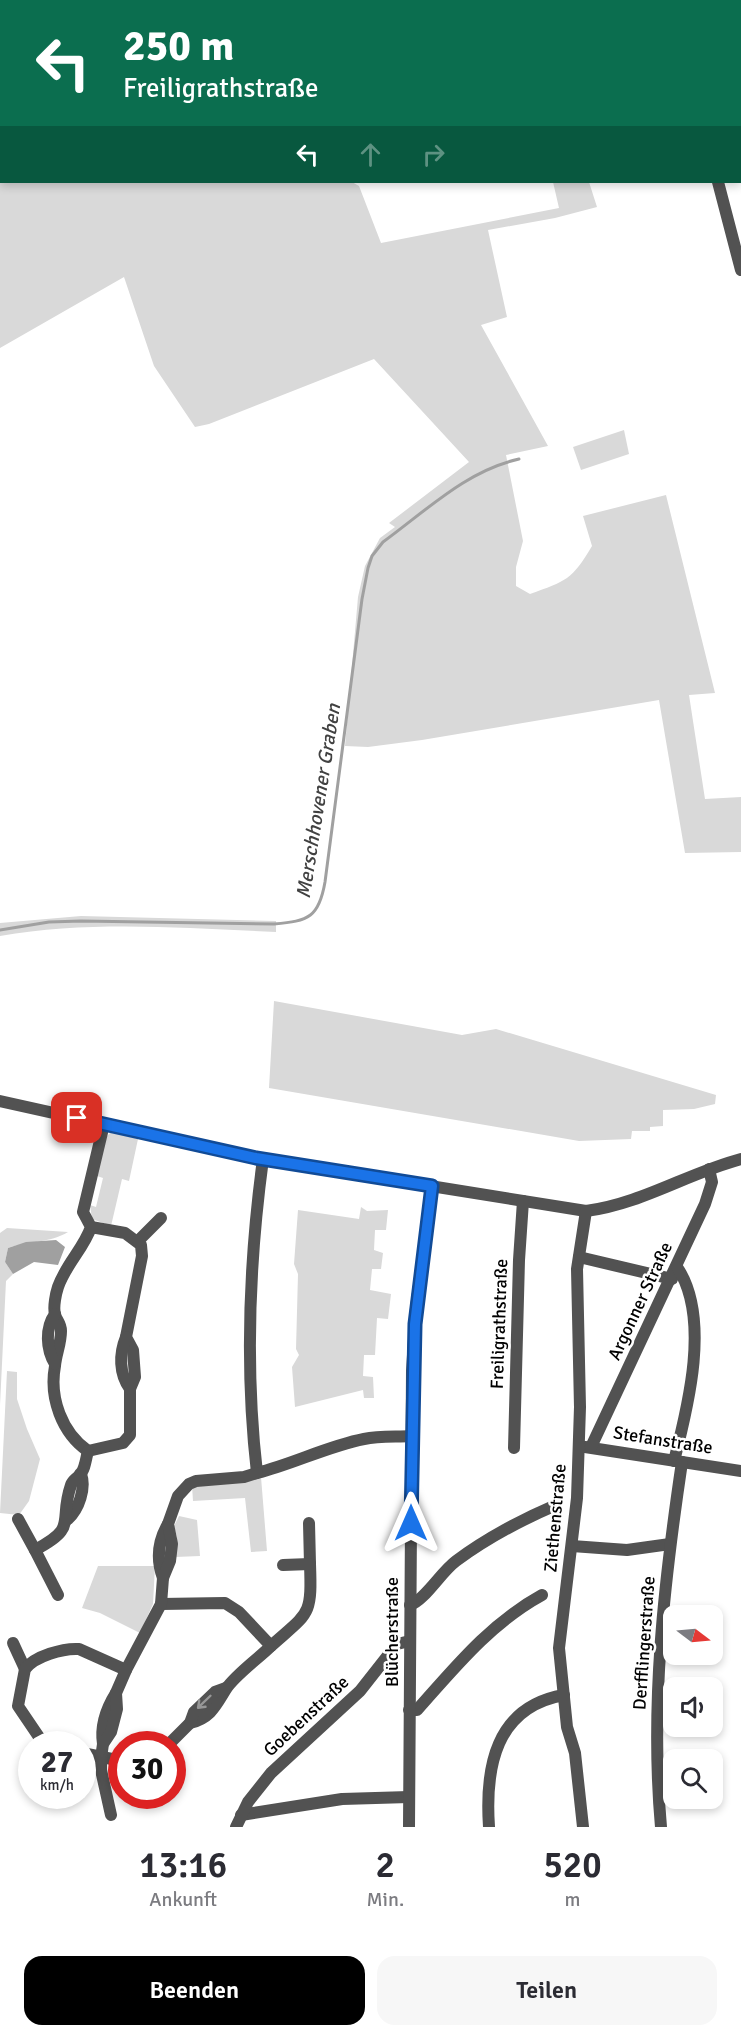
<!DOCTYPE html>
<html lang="de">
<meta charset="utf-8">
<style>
:root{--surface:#fff;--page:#f7f7f7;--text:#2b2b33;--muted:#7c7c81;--accent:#000}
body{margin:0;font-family:Signika,sans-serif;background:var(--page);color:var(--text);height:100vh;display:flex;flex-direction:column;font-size:22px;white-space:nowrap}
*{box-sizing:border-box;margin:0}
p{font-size:20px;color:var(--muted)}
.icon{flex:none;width:33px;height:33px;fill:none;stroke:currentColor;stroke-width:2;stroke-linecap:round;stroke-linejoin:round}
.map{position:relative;height:1827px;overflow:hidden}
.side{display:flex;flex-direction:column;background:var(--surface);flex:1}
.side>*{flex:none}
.banner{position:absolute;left:0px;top:0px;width:741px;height:183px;box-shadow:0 3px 9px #0003;background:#0b6e4f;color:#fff;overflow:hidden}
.needle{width:39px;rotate:106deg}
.controls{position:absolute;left:663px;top:1605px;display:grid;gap:12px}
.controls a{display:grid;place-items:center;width:60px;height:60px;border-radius:12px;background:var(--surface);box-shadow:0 3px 9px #0003;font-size:30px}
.speed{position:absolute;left:18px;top:1731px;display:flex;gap:12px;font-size:30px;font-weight:700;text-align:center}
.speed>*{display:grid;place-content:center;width:78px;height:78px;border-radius:50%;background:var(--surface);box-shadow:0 3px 9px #0003;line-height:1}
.speed small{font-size:15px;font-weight:400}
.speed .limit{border:9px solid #d22;background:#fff;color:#111}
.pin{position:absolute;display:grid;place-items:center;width:51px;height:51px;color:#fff;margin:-26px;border-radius:12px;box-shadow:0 3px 9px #0006}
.me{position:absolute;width:66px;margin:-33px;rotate:0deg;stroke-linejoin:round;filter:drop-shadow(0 0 4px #0008)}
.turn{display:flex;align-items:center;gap:21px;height:126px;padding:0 24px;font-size:27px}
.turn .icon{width:78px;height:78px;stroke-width:2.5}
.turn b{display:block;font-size:42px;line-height:51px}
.lanes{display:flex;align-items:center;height:57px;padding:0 24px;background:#0003;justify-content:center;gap:30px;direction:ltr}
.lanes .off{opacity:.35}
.eta{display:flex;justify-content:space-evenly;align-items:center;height:102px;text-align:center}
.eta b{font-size:36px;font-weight:600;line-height:42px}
.cta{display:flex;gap:12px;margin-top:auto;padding:12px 24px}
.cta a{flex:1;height:69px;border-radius:18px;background:var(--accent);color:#fff;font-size:24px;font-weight:600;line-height:69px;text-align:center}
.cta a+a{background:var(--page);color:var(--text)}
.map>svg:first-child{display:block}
.green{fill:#d9d9d9}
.water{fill:#a0a0a0}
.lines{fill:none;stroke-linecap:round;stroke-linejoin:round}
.stream{stroke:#a0a0a0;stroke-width:3}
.minor{stroke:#525252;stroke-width:12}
.oneway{stroke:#979797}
.route-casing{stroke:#114b97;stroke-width:15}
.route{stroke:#1a73e8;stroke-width:10}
.labels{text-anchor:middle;stroke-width:5;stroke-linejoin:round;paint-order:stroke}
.street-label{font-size:18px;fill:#000;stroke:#fff}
.water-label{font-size:20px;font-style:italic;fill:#414141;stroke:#fff}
</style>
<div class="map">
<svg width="741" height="1827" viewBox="0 0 741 1827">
<rect width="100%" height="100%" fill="#fff"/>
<g class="green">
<path d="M0 0H172L2 2V182H352L359 186 381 243 559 208 553 182H589L597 207 555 218 488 230 507 317 481 325 548 446 506 455 523 541 516 567V586L530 594C566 581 572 580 592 546L583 516 666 495 715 693 689 695 705 799 741 797V852L685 853 659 700 422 740 368 747 345 746 358 597 365 566 380 538 395 527 389 523 469 462 374 359 209 424 195 427 154 366 124 277 0 348Z"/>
<polygon points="624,430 629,454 581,470 573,447"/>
<path d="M81 916 276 921V932C184 928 91 920 0 936V923Z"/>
<polygon points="274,1001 462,1035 496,1029 716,1095 715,1104 694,1109 663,1110 663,1126 650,1127 650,1131 632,1131 631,1139 579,1141 269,1088"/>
<polygon points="111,1132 138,1139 129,1181 122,1179 111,1226 92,1219 90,1205 96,1207 103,1178 97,1176 106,1137"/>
<polygon points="361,1207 367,1211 388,1210 386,1230 375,1230 374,1250 383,1253 381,1269 372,1269 370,1290 391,1294 388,1319 377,1318 375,1355 364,1355 363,1376 373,1377 374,1398 364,1398 363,1390 295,1407 292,1367 299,1355 296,1349 298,1274 294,1264 298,1210 359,1219"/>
<path d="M7 1228 68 1232C50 1243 28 1241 8 1248L5 1262 13 1274 6 1281 0 1405V1233Z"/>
<polygon points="7,1371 17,1372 17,1399 27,1429 40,1459 29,1501 19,1515 0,1513"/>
<polygon points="261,1477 267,1551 251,1552 245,1498 193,1501 192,1486"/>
<polygon points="179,1516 197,1520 200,1556 175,1557 177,1537 174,1526"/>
<polygon points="98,1566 155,1566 153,1604 140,1633 100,1613 82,1608"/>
</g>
<polygon class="water" points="56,1240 65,1247 58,1265 34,1262 13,1274 5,1262 8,1248 26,1242"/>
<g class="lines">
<path class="stream" d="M0 930 49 922 81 921 274 924C309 921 319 917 325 882L362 599 368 568 372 556 383 542C427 510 466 471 519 459"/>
<g class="minor">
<polyline points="658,0 659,2"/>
<polyline points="740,174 741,173"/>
<polyline points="718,182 741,270"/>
<path d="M0 1101 256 1158 586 1211C641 1204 688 1173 741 1159"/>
<path d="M263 1159C249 1263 245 1369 257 1473 293 1464 328 1446 364 1439 379 1436 396 1437 411 1436"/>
<path d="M91 1227 125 1233 141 1245 142 1256 126 1337 133 1350 135 1377 130 1389V1435L123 1443 88 1451C62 1433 49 1398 55 1366 56 1354 61 1344 61 1331 61 1323 56 1320 55 1314 53 1307 56 1293 58 1287 66 1264 84 1248 91 1227L83 1212 104 1124"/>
<polyline points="138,1241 161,1218"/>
<polyline points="579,1257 672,1279"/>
<path d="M126 1337C119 1354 119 1374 130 1389"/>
<path d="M55 1364C46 1349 45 1328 55 1314"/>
<polyline points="585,1447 741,1471"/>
<polyline points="591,1447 705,1204 712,1182 709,1169"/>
<polyline points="514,1448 519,1260 523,1201"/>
<path d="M674 1461C688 1407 711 1317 677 1267"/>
<polyline points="18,1519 35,1550"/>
<path d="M68 1519C79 1509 86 1488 81 1474"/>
<polyline points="309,1523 310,1564"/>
<polyline points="572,1546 627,1550 670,1544"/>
<path d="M163 1578C156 1559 158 1541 168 1524"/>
<path d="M58 1595 35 1550C79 1527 58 1523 71 1485 73 1479 77 1479 80 1474 85 1470 86 1458 88 1451"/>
<path d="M161 1604 225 1603 239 1612 271 1646C259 1658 235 1675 226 1689 216 1705 211 1718 190 1723"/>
<path d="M410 1605C424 1601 441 1572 456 1561 487 1538 521 1520 556 1505"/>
<polyline points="13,1643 25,1669"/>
<path d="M271 1646C309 1612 312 1617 310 1564L283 1565"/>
<path d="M409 1710H417C456 1666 491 1623 542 1595"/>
<path d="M49 1744 41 1740 18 1706 25 1669C35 1656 63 1648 79 1649L126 1670 161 1604 163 1578 170 1561 172 1544 168 1524 178 1496 189 1484 196 1481 244 1477 257 1473"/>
<path d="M103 1744C100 1725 106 1709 116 1693"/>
<polyline points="169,1744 190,1723 194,1712 215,1692 226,1688"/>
<polyline points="82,1753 122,1761"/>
<polyline points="111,1815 101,1770 101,1758 103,1744 111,1732 117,1709 116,1693 126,1670"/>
<polyline points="241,1815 342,1799 409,1797"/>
<polyline points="236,1827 248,1802 271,1773 360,1691 397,1644 410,1641"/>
<polyline points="409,1827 412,1371 416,1308 432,1186"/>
<path d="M489 1827C485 1768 495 1707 564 1695"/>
<polyline points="583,1827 575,1753 567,1727 559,1648 577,1498 580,1407 577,1269 586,1211"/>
<path d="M661 1827C650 1705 664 1583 682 1462"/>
</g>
</g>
<defs><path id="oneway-shaft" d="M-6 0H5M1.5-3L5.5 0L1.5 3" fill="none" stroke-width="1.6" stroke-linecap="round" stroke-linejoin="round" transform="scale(1.5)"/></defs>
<use class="oneway" href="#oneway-shaft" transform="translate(204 1702) rotate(136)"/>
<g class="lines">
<defs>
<polyline id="route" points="77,1118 256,1158 432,1186 415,1324 411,1523"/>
</defs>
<use href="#route" class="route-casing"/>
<use href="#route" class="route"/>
</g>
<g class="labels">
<g class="street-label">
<text transform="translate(640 1301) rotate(-65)" y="6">Argonner Straße</text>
<text transform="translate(499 1324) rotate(-88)" y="6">Freiligrathstraße</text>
<text transform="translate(663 1440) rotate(9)" y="6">Stefanstraße</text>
<text transform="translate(555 1518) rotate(-85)" y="6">Ziethenstraße</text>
<text transform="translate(392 1632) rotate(-90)" y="6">Blücherstraße</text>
<text transform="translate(644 1643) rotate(-86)" y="6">Derfflingerstraße</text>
<text transform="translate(306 1716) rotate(-43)" y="6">Goebenstraße</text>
</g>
<g class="water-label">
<text transform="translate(318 801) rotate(-81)" y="7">Merschhovener Graben</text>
</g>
</g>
</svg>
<div class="controls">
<a><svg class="needle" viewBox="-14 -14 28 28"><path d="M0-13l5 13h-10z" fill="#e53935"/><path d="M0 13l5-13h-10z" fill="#7c7c81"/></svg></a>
<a><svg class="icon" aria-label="sound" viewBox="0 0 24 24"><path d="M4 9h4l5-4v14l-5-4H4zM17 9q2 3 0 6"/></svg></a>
<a><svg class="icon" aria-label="search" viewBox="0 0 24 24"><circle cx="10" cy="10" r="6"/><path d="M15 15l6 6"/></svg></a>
</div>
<div class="speed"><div>27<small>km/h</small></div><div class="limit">30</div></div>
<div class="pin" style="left:77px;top:1118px;background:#d93025"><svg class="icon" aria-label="arrive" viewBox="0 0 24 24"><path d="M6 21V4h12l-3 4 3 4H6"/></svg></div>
<svg class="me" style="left:411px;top:1523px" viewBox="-20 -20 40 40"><path d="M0-17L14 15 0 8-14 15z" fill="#1a73e8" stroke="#fff" stroke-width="4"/></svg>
<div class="banner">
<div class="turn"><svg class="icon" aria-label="left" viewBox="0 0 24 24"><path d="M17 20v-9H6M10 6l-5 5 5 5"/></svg><div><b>250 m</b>Freiligrathstraße</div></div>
<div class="lanes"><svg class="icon" aria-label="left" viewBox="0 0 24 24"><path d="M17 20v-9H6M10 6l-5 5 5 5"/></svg><svg class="icon off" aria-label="ahead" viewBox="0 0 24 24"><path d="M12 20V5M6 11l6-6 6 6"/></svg><svg class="icon off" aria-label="right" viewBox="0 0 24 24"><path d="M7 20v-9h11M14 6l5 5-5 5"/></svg></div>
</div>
</div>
<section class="side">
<div class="eta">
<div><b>13:16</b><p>Ankunft</p></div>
<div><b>2</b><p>Min.</p></div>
<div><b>520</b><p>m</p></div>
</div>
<div class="cta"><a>Beenden</a><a>Teilen</a></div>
</section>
